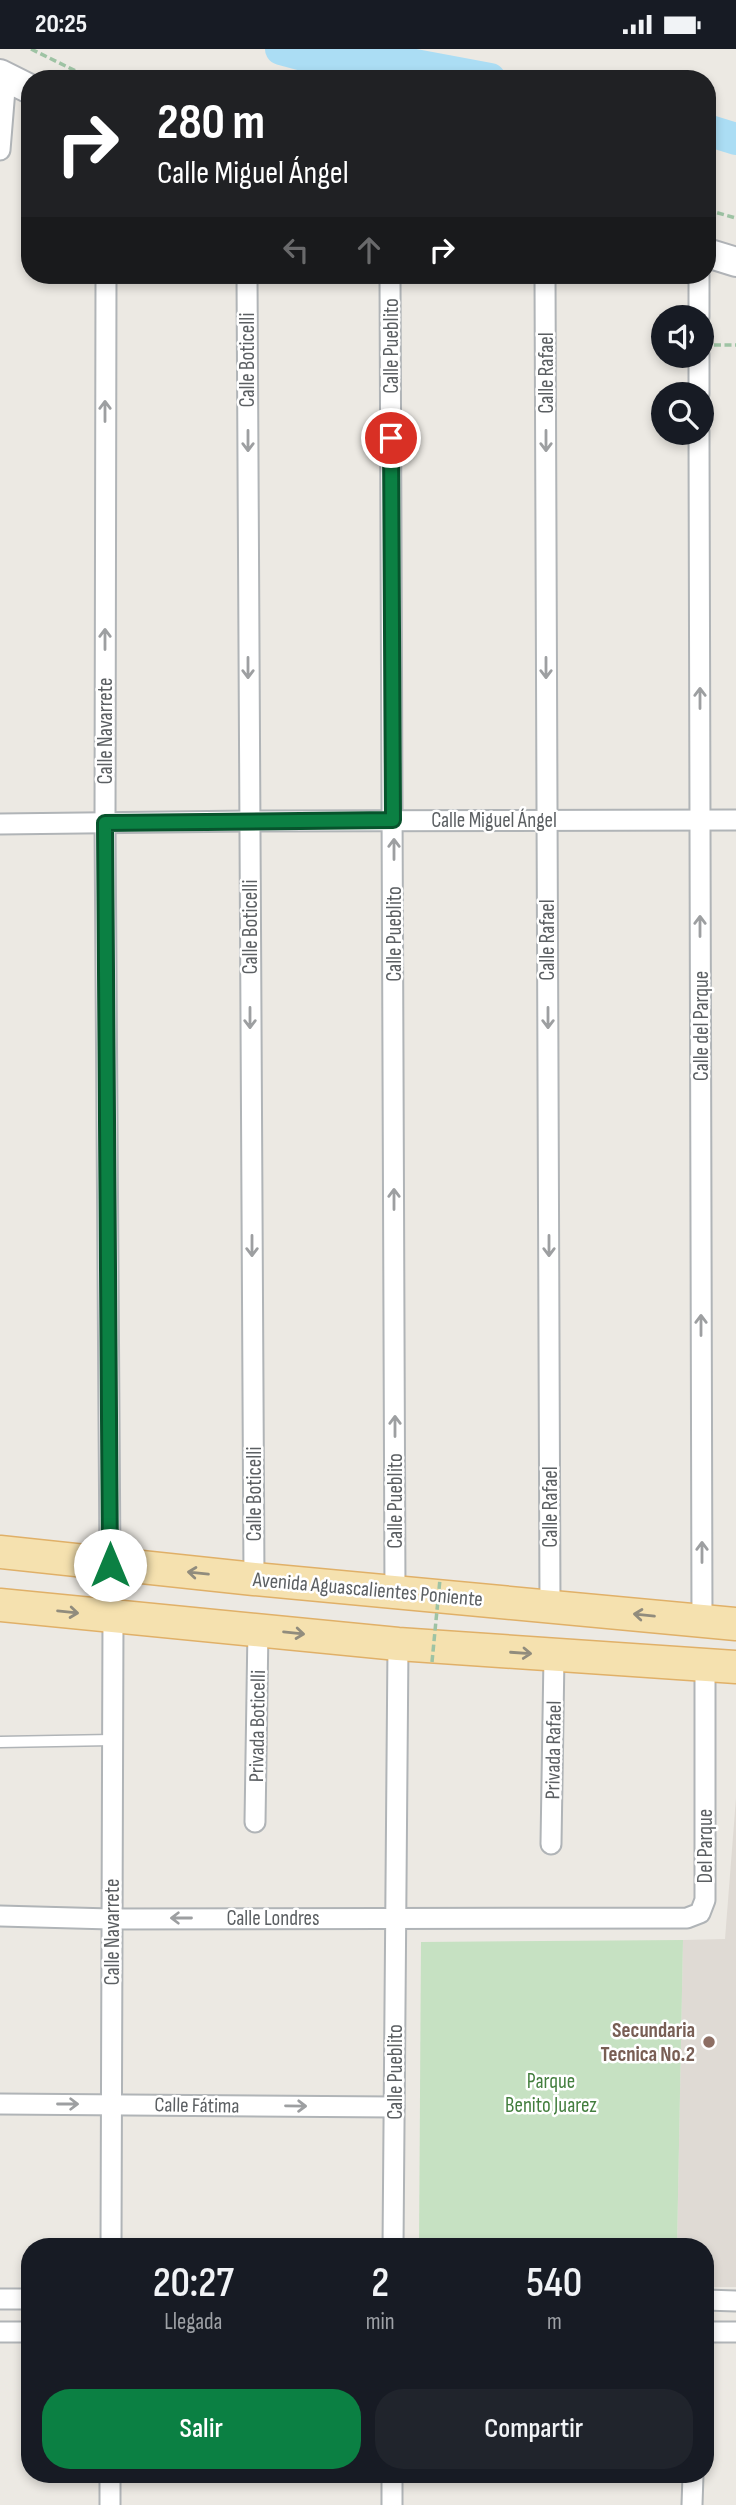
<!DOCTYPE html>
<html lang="es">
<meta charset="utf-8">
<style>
:root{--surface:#171b24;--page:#20242c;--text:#f1f3f6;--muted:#9ea1a6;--accent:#0b8043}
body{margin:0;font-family:"Sofia Sans Condensed",sans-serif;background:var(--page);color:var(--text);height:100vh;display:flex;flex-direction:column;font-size:26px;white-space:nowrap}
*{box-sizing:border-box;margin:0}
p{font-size:23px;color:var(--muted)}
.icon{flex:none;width:38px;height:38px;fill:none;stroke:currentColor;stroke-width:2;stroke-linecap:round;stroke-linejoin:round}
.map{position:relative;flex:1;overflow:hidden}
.details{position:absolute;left:21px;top:2189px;width:693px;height:245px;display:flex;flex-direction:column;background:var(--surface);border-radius:28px;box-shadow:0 4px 10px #0003}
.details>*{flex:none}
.guide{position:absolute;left:21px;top:21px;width:695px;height:214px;border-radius:28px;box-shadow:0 4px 10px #0003;background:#202124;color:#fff;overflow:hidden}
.fabs{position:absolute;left:651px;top:256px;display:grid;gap:14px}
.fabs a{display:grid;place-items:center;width:63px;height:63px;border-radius:50%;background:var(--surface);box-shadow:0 4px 10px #0003;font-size:35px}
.pin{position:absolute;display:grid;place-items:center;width:60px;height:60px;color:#fff;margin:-30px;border:4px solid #fff;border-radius:50%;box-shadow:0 2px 7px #0007}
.me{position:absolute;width:77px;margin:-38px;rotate:0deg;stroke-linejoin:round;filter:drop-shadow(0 0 5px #0008)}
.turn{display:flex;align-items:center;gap:24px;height:147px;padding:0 21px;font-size:32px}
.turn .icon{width:91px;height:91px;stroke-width:2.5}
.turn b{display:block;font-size:49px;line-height:60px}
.lanes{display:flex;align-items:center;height:66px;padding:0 21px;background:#0003;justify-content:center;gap:35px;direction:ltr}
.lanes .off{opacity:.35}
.eta{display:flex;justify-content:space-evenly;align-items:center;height:119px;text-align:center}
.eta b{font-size:42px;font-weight:600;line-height:49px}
.cta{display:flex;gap:14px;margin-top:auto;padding:14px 21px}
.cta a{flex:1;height:80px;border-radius:28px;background:var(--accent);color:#fff;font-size:28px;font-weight:600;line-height:80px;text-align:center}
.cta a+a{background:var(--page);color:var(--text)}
.status{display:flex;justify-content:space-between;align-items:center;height:49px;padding:0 35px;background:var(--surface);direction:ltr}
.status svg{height:19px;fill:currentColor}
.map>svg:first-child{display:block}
.education{fill:#dfdad4}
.green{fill:#c6e1c2}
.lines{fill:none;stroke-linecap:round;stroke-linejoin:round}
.river{stroke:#abddf4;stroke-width:32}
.lane-casing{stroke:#b0b4b7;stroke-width:13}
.street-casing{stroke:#b0b4b7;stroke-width:23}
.secondary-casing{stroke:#b0b3b7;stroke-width:32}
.primary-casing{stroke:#e0b068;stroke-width:35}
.path{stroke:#9ec3a4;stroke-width:3.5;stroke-dasharray:7 3.5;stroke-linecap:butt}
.lane{stroke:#fff;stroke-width:10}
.street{stroke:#fff;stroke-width:19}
.secondary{stroke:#fff;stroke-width:28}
.primary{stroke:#f5e1af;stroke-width:32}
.path-bridge{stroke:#9ec3a4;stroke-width:3.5;stroke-dasharray:7 3.5;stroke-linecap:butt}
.oneway{stroke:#9d9fa1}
.oneway2{stroke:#918c7d}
.route-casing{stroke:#07532c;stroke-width:18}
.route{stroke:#0b8043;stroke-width:12}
.education-dot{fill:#8d6e63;stroke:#fff;stroke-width:2.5}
.labels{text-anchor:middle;stroke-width:5;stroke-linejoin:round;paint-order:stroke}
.street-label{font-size:21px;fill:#5b5f62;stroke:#fff}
.education-label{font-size:21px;font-weight:bold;fill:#785e54;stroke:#fff;text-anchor:end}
.park-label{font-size:21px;fill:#437e3e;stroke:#fff}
</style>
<div class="status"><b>20:25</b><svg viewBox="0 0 49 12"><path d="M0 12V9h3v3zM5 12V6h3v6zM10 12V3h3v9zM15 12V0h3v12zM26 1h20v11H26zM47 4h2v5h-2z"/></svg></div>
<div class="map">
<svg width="736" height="2456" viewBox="0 0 736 2456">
<rect width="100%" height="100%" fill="#ece9e3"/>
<polygon class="education" points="736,1749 736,2238 705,2238 705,2198 677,2198 683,1891 725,1890"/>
<polygon class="green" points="683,1891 677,2198 419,2198 421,1893"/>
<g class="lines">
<g class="river">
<polyline points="281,0 307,7 399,13 490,30"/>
<polyline points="707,81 736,90"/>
</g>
<defs>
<polyline id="lane" points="0,1693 112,1691"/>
<g id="street">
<polyline points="0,101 6,28"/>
<polyline points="106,226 105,774 110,1516"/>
<polyline points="247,226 254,1530"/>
<polyline points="390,226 395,1543"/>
<polyline points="545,226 550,1556"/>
<polyline points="699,226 699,268"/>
<polyline points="699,306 699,345"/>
<polyline points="699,383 702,1571"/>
<polyline points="0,775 249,772 736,771"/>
<polyline points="255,1773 258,1580"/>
<polyline points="551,1795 554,1607"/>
<polyline points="0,1867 111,1870 687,1869 700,1864 705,1851 705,1615"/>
<polyline points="0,2055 394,2058"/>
<polyline points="111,2198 113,1568"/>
<polyline points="393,2198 398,1595"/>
<polyline points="0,2250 30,2250"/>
<polyline points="705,2251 736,2252"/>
<polyline points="0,2283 30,2283"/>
<polyline points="705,2283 736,2283"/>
<polyline points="110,2456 110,2426"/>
<polyline points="392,2456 392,2426"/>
<polyline points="692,2456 693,2426"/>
</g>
<g id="secondary">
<polyline points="0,25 30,40"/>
<polyline points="707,204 736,213"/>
</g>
<g id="primary">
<polyline points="0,1503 254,1530 736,1575"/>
<polyline points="0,1556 398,1595 736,1618"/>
</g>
</defs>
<use href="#lane" class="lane-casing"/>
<use href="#street" class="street-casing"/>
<use href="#secondary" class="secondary-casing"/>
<use href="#primary" class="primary-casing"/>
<g class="path">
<polyline points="31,0 92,30"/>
<polyline points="707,161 736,169"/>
<polyline points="714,296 736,296"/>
</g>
<use href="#lane" class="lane"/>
<use href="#street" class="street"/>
<use href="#secondary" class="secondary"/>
<use href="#primary" class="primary"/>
<polyline class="path-bridge" points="432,1613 440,1530"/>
</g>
<defs><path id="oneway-shaft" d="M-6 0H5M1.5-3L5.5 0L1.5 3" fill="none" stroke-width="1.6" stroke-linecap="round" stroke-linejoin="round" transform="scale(1.75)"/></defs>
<g class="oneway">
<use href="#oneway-shaft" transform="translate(105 362) rotate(-90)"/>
<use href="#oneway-shaft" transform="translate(248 392) rotate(90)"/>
<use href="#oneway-shaft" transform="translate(546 392) rotate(90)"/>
<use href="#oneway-shaft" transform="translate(105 590) rotate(-90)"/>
<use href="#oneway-shaft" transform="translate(248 619) rotate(90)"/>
<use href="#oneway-shaft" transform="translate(546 619) rotate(90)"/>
<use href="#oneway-shaft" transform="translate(700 649) rotate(-90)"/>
<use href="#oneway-shaft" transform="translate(394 800) rotate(-90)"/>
<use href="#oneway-shaft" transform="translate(700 877) rotate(-90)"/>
<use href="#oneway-shaft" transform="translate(250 969) rotate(90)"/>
<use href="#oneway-shaft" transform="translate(548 969) rotate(90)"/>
<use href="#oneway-shaft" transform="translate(394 1150) rotate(-90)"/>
<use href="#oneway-shaft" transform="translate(252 1197) rotate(90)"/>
<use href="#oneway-shaft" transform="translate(549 1197) rotate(90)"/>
<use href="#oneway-shaft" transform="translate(701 1276) rotate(-90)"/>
<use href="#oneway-shaft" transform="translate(395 1377) rotate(-90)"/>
<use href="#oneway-shaft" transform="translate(702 1503) rotate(-90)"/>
<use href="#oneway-shaft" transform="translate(181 1869) rotate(180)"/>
<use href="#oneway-shaft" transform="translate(68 2055)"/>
<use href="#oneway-shaft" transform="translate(296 2057) rotate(1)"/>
</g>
<g class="oneway2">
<use href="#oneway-shaft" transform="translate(198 1524) rotate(-174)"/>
<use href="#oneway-shaft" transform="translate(68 1563) rotate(6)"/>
<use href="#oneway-shaft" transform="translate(644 1566) rotate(-174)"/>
<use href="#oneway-shaft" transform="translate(294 1584) rotate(6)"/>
<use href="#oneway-shaft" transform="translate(521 1604) rotate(4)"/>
</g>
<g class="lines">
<defs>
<polyline id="route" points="110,1516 105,774 393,771 391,389"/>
</defs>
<use href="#route" class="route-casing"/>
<use href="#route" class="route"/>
</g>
<circle class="education-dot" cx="709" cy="1993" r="7"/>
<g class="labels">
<g class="street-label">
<text transform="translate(391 297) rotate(-90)" y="7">Calle Pueblito</text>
<text transform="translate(247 311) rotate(-90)" y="7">Calle Boticelli</text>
<text transform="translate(546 324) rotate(-90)" y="7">Calle Rafael</text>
<text transform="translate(105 682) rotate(-90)" y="7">Calle Navarrete</text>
<text x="494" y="778">Calle Miguel Ángel</text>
<text transform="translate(250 878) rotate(-90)" y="7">Calle Boticelli</text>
<text transform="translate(394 885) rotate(-90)" y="7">Calle Pueblito</text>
<text transform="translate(547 891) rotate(-90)" y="7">Calle Rafael</text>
<text transform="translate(701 977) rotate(-90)" y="7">Calle del Parque</text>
<text transform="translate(254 1445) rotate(-90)" y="7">Calle Boticelli</text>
<text transform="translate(395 1452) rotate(-90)" y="7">Calle Pueblito</text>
<text transform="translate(550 1458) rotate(-90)" y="7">Calle Rafael</text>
<text transform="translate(368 1540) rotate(5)" y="7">Avenida Aguascalientes Poniente</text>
<text transform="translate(257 1677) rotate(-89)" y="7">Privada Boticelli</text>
<text transform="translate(553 1701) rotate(-89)" y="7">Privada Rafael</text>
<text transform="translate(705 1797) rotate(-90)" y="7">Del Parque</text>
<text x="273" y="1876">Calle Londres</text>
<text transform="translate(112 1883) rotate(-90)" y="7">Calle Navarrete</text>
<text transform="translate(395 2023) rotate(-90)" y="7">Calle Pueblito</text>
<text transform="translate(197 2056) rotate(1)" y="7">Calle Fátima</text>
</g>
<g class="education-label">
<text x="695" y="1988">Secundaria<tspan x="695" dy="24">Tecnica No.2</tspan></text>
</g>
<g class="park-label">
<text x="551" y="2039">Parque<tspan x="551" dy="24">Benito Juarez</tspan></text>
</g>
</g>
</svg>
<div class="fabs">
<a><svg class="icon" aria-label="sound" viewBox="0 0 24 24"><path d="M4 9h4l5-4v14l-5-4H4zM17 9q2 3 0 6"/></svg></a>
<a><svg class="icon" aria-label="search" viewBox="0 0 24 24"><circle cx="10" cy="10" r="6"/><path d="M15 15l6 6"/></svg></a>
</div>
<div class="pin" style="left:391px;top:389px;background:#d93025"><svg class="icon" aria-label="arrive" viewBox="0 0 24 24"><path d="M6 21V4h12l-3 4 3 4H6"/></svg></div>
<svg class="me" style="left:110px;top:1516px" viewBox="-20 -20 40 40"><circle r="19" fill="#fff"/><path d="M0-13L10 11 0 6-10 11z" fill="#0b8043"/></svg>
<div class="guide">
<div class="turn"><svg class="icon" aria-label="right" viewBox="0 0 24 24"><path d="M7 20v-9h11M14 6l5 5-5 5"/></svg><div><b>280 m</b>Calle Miguel Ángel</div></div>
<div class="lanes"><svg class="icon off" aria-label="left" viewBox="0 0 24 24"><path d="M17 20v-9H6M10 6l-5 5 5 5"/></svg><svg class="icon off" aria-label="ahead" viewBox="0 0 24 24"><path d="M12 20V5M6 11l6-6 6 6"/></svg><svg class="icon" aria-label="right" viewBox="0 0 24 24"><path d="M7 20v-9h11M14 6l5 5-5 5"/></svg></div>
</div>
<section class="details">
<div class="eta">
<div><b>20:27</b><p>Llegada</p></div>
<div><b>2</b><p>min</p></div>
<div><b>540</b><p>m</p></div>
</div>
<div class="cta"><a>Salir</a><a>Compartir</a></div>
</section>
</div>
